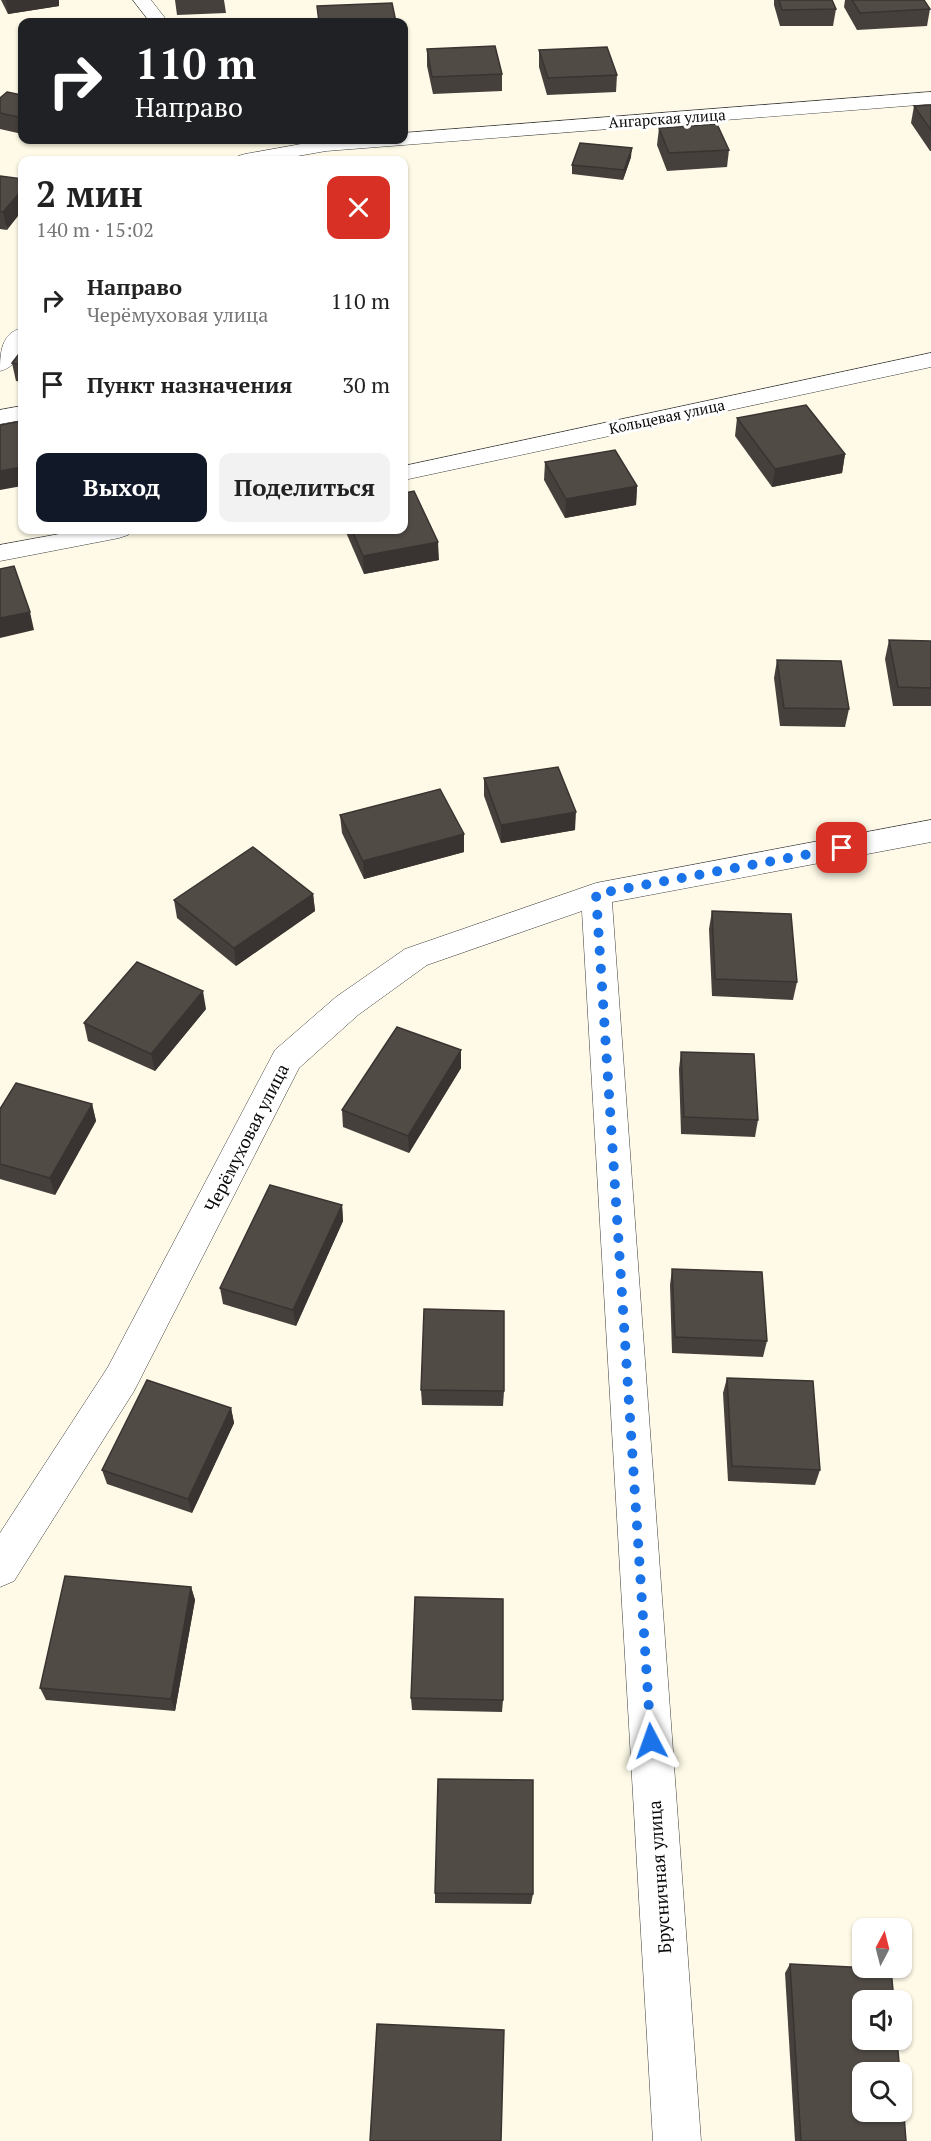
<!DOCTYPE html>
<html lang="ru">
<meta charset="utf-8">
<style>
:root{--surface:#fff;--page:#f2f2f2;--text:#222;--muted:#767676;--accent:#111827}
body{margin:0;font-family:"PT Serif",serif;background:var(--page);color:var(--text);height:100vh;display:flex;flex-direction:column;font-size:22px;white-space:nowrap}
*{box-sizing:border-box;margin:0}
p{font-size:20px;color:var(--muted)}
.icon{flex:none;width:33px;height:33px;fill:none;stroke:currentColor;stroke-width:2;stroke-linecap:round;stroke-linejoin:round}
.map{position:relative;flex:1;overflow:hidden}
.panel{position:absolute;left:18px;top:156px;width:390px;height:378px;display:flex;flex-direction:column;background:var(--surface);border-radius:12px;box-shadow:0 2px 4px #0004}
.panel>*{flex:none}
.top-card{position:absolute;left:18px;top:18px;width:390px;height:126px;border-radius:12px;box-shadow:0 2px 4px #0004;background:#202124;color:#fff;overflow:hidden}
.needle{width:39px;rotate:7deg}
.tools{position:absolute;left:852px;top:1918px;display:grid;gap:12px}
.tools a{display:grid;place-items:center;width:60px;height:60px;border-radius:12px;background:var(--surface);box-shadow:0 2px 4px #0004;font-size:30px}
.pin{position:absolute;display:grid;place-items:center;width:51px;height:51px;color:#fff;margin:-26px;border-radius:12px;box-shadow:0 3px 9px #0006}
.me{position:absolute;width:66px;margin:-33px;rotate:356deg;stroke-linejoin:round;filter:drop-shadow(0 0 4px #0008)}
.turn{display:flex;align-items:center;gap:21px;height:126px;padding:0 18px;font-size:27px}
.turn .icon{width:78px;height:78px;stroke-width:2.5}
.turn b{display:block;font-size:42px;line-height:51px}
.round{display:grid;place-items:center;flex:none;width:63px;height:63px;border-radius:12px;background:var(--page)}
.overview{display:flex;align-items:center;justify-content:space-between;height:102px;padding:0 18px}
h1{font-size:36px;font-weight:700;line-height:45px}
.cta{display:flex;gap:12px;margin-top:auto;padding:12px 18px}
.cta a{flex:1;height:69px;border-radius:12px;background:var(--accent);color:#fff;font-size:24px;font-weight:700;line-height:69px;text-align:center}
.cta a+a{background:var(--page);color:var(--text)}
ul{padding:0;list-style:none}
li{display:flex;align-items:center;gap:18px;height:84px;padding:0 18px}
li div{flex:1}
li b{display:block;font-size:22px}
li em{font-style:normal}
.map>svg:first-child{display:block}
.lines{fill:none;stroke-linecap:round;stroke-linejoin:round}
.minor-casing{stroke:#3c3c3c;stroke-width:1}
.minor{fill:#fff;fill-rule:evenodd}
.wall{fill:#46403c}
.shaded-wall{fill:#393431}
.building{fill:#514b46;stroke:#393431;stroke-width:1.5}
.route{stroke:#1a73e8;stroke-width:10;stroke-dasharray:0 18}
.labels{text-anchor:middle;stroke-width:6;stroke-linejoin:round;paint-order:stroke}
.far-street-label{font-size:15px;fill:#090909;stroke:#fff}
.street-label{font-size:18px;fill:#090909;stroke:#fff}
</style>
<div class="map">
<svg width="931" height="2141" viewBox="0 0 931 2141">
<rect width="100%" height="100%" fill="#fefae7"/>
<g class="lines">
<defs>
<g id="minor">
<polygon points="133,0 151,0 168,22 150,22"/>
<polygon points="931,92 931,104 326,151 275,160 235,160 238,156 245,154 323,140 404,140 404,133"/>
<path d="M22 328C24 345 20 366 0 371 0 353 1 333 22 328Z"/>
<polygon points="931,353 931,367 404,480 404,466"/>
<polygon points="22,406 22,420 0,424 0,410"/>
<polygon points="81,530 132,530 128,535 119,538 0,561 0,545"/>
<polygon points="931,820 931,842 612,902 701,2141 653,2141 582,911 427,965 358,1015 299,1068 134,1391 14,1581 0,1587 0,1533 108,1367 275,1050 336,997 405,949 596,883"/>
</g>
</defs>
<use href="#minor" class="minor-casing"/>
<use href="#minor" class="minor"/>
</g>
<g class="wall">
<polygon points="1,0 59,0 59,6 8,14"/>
<polygon points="175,0 224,0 226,13 177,15"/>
<polygon points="774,0 832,0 836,9 833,26 780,26 774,5"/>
<polygon points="845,0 924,0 930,9 927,26 857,30 844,7"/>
<polygon points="427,49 502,74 502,91 433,94 427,66"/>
<polygon points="539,50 617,75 616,92 547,95 539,67"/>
<polygon points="22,95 22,134 0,129 0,98"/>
<polygon points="931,105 931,151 930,151 911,123 914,106"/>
<polygon points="659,128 729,150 727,167 667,171 657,145"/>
<polygon points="631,157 623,180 572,174 572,165"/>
<polygon points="0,176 7,230 0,229"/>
<polygon points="22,350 22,382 16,381 12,363"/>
<polygon points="737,418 845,454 842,473 772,487 735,436"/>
<polygon points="545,462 637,486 636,505 565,518 544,480"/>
<polygon points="345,530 404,530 439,560 364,574"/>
<polygon points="889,640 931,641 931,706 893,706 885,659"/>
<polygon points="777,660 849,709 845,727 780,726 774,678"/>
<polygon points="484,778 575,830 501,843 484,796"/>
<polygon points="340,815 464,852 364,879 342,833"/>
<polygon points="313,894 315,911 236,966 177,918 174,900"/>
<polygon points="712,911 797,982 793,1000 712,996 709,929"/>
<polygon points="206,1009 155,1071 88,1041 84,1023"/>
<polygon points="461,1050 461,1068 409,1153 343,1127 342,1110"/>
<polygon points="681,1052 758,1120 755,1137 681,1134 679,1069"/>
<polygon points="92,1104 96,1121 55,1195 0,1179 0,1109"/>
<polygon points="342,1205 343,1221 296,1326 223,1304 220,1288"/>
<polygon points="672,1269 767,1341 763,1357 672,1353 670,1285"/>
<polygon points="727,1378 820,1470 815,1485 728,1481 723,1393"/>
<polygon points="421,1390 504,1391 503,1406 422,1405"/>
<polygon points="231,1408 234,1423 192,1513 107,1484 102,1470"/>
<polygon points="191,1587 195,1600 175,1711 46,1700 40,1688"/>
<polygon points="411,1698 503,1700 502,1712 412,1710"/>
<polygon points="435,1893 533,1894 531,1904 435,1903"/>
<polygon points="790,1964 906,2141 795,2141 785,1973"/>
</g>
<g class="shaded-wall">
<polygon points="6,0 59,0 59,6 8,14"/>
<polygon points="632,148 631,157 623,180 624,170"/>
<polygon points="22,190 22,211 7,230 3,212"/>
<polygon points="845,454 842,473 772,487 775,469"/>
<polygon points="22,467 22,486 0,490 0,471"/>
<polygon points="637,486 636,505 565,518 566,499"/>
<polygon points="438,542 439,560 364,574 363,556"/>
<polygon points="30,612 34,630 0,638 0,618"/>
<polygon points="576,812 575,830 501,843 501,825"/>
<polygon points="464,834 464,852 364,879 363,861"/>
<polygon points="313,894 315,911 236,966 234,948"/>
<polygon points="203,991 206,1009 155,1071 151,1054"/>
<polygon points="461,1050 461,1068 409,1153 408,1136"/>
<polygon points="92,1104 96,1121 55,1195 50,1178"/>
<polygon points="342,1205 343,1221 296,1326 293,1310"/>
<polygon points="231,1408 234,1423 192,1513 188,1499"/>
<polygon points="191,1587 195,1600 175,1711 171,1699"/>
</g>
<g class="building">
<polygon points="779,0 832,0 836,9 782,10"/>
<polygon points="852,0 924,0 930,9 860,13"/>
<polygon points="392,3 396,22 319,22 317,6"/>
<polygon points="495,46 502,74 432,77 427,49"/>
<polygon points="607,47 617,75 548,78 539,50"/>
<polygon points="7,92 22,95 22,118 0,113 0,98"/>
<polygon points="931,105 931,130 914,106"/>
<polygon points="717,124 729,150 669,153 659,128"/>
<polygon points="580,143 632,148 624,170 572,165"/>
<polygon points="0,176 22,179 22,190 3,212 0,212"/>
<polygon points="22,350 22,365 12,363"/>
<polygon points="806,405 845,454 775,469 737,418"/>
<polygon points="22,421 22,467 0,471 0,425"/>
<polygon points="615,450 637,486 566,499 545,462"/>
<polygon points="414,491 438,542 363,556 352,530 404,530 404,493"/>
<polygon points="14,566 30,612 0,618 0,569"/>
<polygon points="889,640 931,641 931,688 898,687"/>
<polygon points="777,660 841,661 849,709 784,708"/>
<polygon points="558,767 576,812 501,825 484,778"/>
<polygon points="440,789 464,834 363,861 340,815"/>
<polygon points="253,847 313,894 234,948 174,900"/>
<polygon points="712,911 791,914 797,982 715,979"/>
<polygon points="137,962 203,991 151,1054 84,1023"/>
<polygon points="397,1027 461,1050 408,1136 342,1110"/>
<polygon points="681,1052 754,1054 758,1120 684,1117"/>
<polygon points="16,1083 92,1104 50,1178 0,1164 0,1109"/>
<polygon points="270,1185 342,1205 293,1310 220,1288"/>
<polygon points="672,1269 762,1272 767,1341 675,1337"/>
<polygon points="424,1309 504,1311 504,1391 421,1390"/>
<polygon points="727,1378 813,1381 820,1470 732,1466"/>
<polygon points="147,1380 231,1408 188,1499 102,1470"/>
<polygon points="65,1576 191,1587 171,1699 40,1688"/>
<polygon points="415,1597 503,1599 503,1700 411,1698"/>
<polygon points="438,1779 533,1780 533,1894 435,1893"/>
<polygon points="790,1964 891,1969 894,2001 862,2001 862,2040 897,2040 900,2073 862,2073 862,2112 902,2112 902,2089 906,2141 801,2141"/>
<polygon points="377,2024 504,2030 501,2141 370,2141"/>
</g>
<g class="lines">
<polyline class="route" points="651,1741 596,894 842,848"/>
</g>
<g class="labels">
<g class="far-street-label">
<text transform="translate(667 119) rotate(-4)" y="5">Ангарская улица</text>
<text transform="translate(667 417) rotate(-12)" y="5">Кольцевая улица</text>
</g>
<g class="street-label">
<text transform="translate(247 1138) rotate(-63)" y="6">Черёмуховая улица</text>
<text transform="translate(660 1877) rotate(-94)" y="6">Брусничная улица</text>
</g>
</g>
</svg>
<div class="tools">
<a><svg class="needle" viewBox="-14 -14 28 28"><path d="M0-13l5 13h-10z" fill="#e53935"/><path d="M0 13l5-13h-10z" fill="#767676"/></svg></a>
<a><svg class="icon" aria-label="sound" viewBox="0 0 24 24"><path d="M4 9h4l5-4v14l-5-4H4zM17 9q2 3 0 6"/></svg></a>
<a><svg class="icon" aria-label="search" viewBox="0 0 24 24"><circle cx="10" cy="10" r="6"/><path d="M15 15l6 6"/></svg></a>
</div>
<div class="pin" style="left:842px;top:848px;background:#d93025"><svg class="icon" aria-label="arrive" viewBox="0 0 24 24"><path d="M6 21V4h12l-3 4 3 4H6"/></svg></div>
<svg class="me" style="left:651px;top:1741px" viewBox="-20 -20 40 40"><path d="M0-17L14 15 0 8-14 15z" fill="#1a73e8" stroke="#fff" stroke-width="4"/></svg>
<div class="top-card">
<div class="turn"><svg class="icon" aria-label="right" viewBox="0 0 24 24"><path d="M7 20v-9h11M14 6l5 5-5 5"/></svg><div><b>110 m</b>Направо</div></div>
</div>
<section class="panel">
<div class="overview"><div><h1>2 мин</h1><p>140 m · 15:02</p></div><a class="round" style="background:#d93025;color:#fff"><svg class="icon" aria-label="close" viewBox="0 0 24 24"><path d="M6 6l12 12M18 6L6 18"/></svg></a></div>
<ul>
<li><svg class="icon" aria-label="right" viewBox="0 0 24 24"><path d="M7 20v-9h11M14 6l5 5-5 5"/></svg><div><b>Направо</b><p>Черёмуховая улица</p></div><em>110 m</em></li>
<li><svg class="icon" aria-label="arrive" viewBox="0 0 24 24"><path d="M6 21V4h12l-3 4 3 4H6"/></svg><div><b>Пункт назначения</b></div><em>30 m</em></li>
</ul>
<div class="cta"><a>Выход</a><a>Поделиться</a></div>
</section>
</div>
